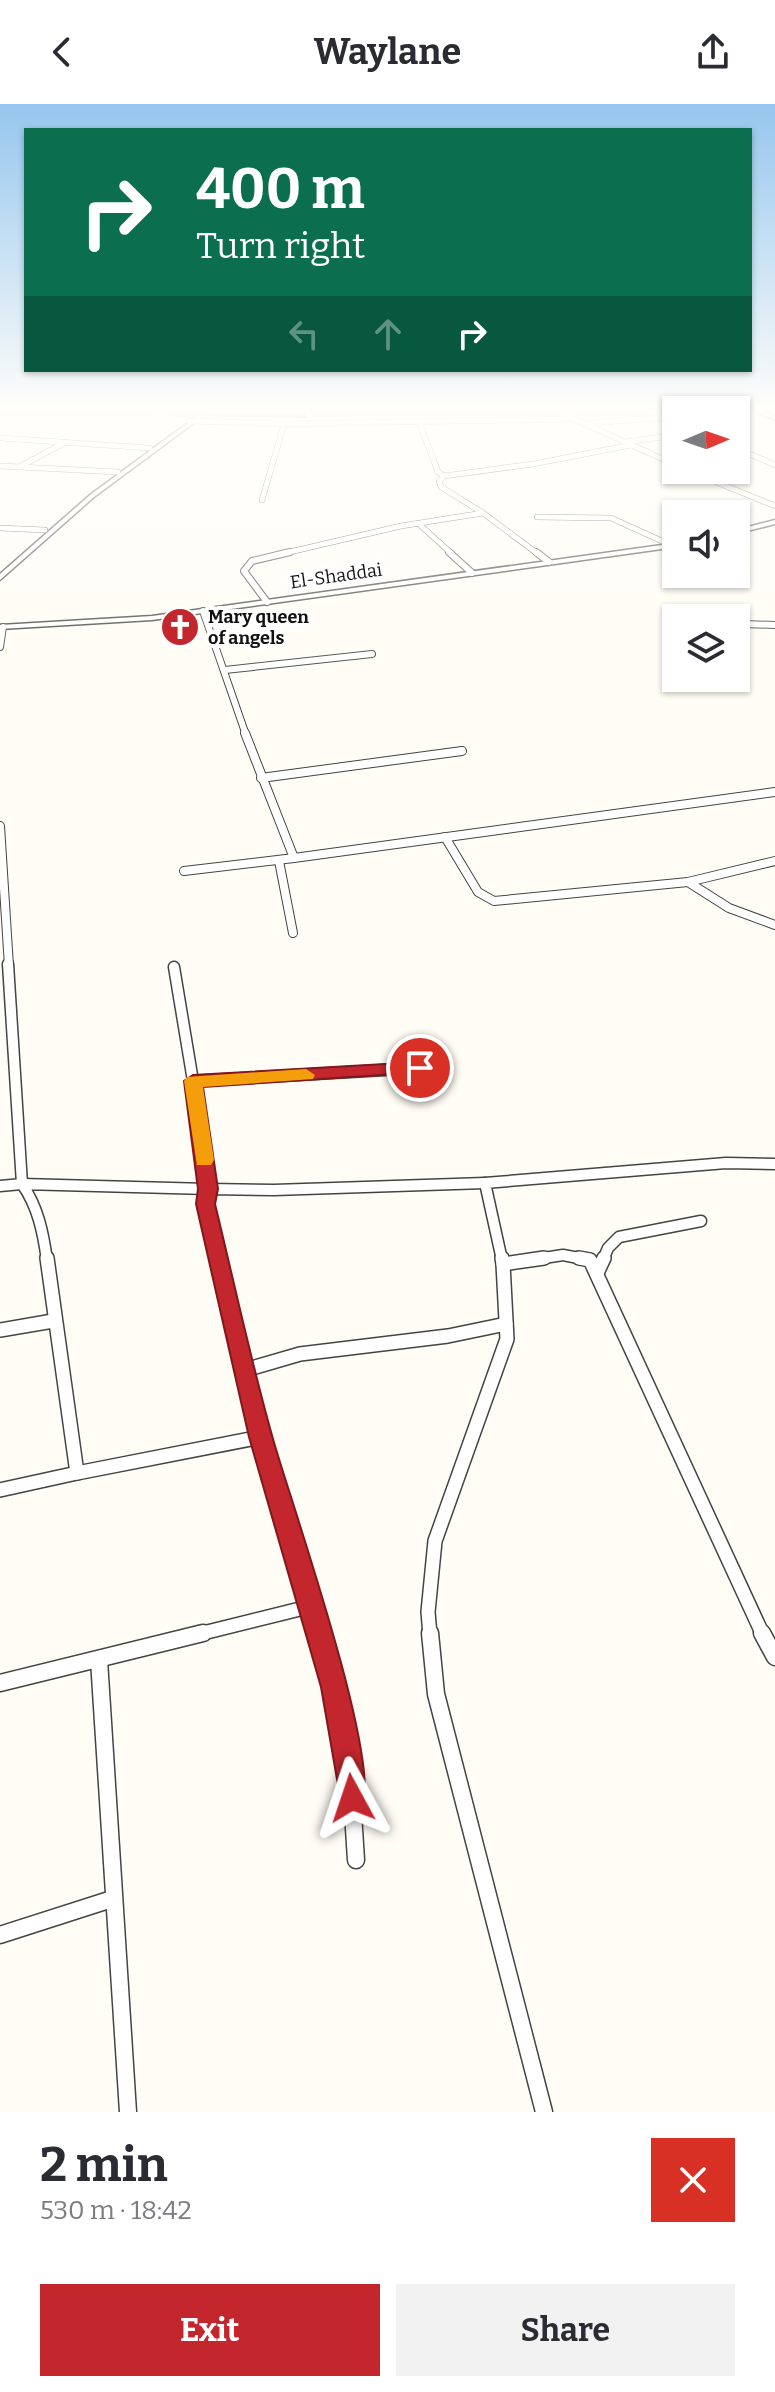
<!DOCTYPE html>
<meta charset="utf-8">
<style>
:root{--surface:#fff;--page:#f2f2f3;--text:#2b2b33;--muted:#7c7c81;--accent:#c4262e}
body{margin:0;font-family:Bitter,serif;background:var(--page);color:var(--text);height:100vh;display:flex;flex-direction:column;font-size:30px;white-space:nowrap}
*{box-sizing:border-box;margin:0}
p{font-size:26px;color:var(--muted)}
.icon{flex:none;width:44px;height:44px;fill:none;stroke:currentColor;stroke-width:2;stroke-linecap:round;stroke-linejoin:round}
.map{position:relative;height:2008px;overflow:hidden}
.details{display:flex;flex-direction:column;background:var(--surface);flex:1}
.details>*{flex:none}
.guide{position:absolute;left:24px;top:24px;width:728px;height:244px;border-radius:0px;box-shadow:0 2px 6px #0004;background:#0b6e4f;color:#fff;overflow:hidden}
.needle{width:52px;rotate:88deg}
.tools{position:absolute;left:662px;top:292px;display:grid;gap:16px}
.tools a{display:grid;place-items:center;width:88px;height:88px;border-radius:0px;background:var(--surface);box-shadow:0 2px 6px #0004;font-size:40px}
.pin{position:absolute;display:grid;place-items:center;width:68px;height:68px;color:#fff;margin:-34px;border:4px solid #fff;border-radius:50%;box-shadow:0 2px 8px #0007}
.me{position:absolute;width:88px;margin:-44px;rotate:355deg;stroke-linejoin:round;filter:drop-shadow(0 0 6px #0008)}
.turn{display:flex;align-items:center;gap:28px;height:168px;padding:0 40px;font-size:36px}
.turn .icon{width:104px;height:104px;stroke-width:2.5}
.turn b{display:block;font-size:56px;line-height:68px}
.lanes{display:flex;align-items:center;height:76px;padding:0 40px;background:#0003;justify-content:center;gap:40px;direction:ltr}
.lanes .off{opacity:.35}
.round{display:grid;place-items:center;flex:none;width:84px;height:84px;border-radius:0px;background:var(--page)}
.summary{display:flex;align-items:center;justify-content:space-between;height:136px;padding:0 40px}
h1{font-size:48px;font-weight:700;line-height:60px}
.action{display:flex;gap:16px;margin-top:auto;padding:16px 40px}
.action a{flex:1;height:92px;border-radius:0px;background:var(--accent);color:#fff;font-size:32px;font-weight:700;line-height:92px;text-align:center}
.action a+a{background:var(--page);color:var(--text)}
header{display:flex;justify-content:space-between;align-items:center;height:104px;padding:0 40px;background:var(--surface);font-size:36px;font-weight:700}
.map>svg:first-child{display:block}
.lines{fill:none;stroke-linecap:round;stroke-linejoin:round}
.minor-far5-casing{stroke:#444;stroke-width:6}
.minor-far4-casing{stroke:#444;stroke-width:8}
.minor-far3-casing{stroke:#444;stroke-width:10}
.minor-far2-casing{stroke:#444;stroke-width:13}
.minor-far1-casing{stroke:#444;stroke-width:16}
.minor-casing{stroke:#444;stroke-width:19}
.tertiary-casing{stroke:#444;stroke-width:3}
.primary-casing{stroke:#222;stroke-width:3}
.minor-far5{stroke:#fff;stroke-width:5}
.minor-far4{stroke:#fff;stroke-width:6}
.minor-far3{stroke:#fff;stroke-width:8}
.minor-far2{stroke:#fff;stroke-width:10}
.minor-far1{stroke:#fff;stroke-width:13}
.minor{stroke:#fff;stroke-width:16}
.tertiary{fill:#fff;fill-rule:evenodd}
.primary{fill:#f9d66b;fill-rule:evenodd}
.wall{fill:#4d4742}
.route{fill:#c4262e;stroke:#7f191e;stroke-width:2}
.slow{fill:#f59e0b}
.labels{text-anchor:middle;stroke-width:8;stroke-linejoin:round;paint-order:stroke}
.far-street-label{font-size:18px;fill:#111;stroke:#fff}
.far-poi-label{font-size:18px;font-weight:bold;fill:#111;stroke:#fff;text-anchor:start}
</style>
<header><svg class="icon" aria-label="back" viewBox="0 0 24 24"><path d="M15 5l-7 7 7 7"/></svg>Waylane<svg class="icon" aria-label="share" viewBox="0 0 24 24"><path d="M12 15V3M7 8l5-5 5 5M5 13v7h14v-7"/></svg></header>
<div class="map">
<svg width="775" height="2008" viewBox="0 0 775 2008">
<rect width="100%" height="100%" fill="#fffdf5"/>
<g class="lines">
<defs>
<g id="minor-far5">
<polyline points="130,307 203,311"/>
<polyline points="556,307 676,361"/>
<polyline points="189,317 284,320 574,315"/>
<polyline points="419,318 438,368 444,372 533,360 631,341"/>
<polyline points="589,319 672,313 663,307"/>
<polyline points="0,334 150,344"/>
<polyline points="626,338 676,331"/>
<polyline points="736,344 775,361"/>
<polyline points="0,362 118,368"/>
<polyline points="19,363 66,338"/>
<polyline points="687,366 775,402"/>
<polyline points="444,372 439,377 441,383 483,409"/>
<polyline points="262,396 284,320"/>
<polyline points="537,413 611,414 673,442"/>
<polyline points="419,420 452,450"/>
<polyline points="0,424 45,426"/>
<polyline points="281,450 401,422 483,409 538,450"/>
</g>
<g id="minor-far4">
<polyline points="449,448 472,469"/>
<polyline points="536,448 549,458"/>
<polyline points="267,498 244,467 252,457 290,448"/>
<polyline points="203,507 246,631"/>
<polyline points="744,520 775,521"/>
<polyline points="0,543 3,523"/>
<polyline points="225,566 372,550"/>
</g>
<g id="minor-far3">
<polyline points="245,629 294,754 775,688"/>
<polyline points="261,674 462,647"/>
<polyline points="0,722 9,862"/>
<polyline points="445,733 478,788 494,797 688,778 775,757"/>
<polyline points="279,757 293,829"/>
<polyline points="184,767 294,754"/>
<polyline points="688,778 729,804 775,821"/>
</g>
<g id="minor-far2">
<polyline points="174,863 193,977"/>
<polyline points="0,1082 22,1080 8,860"/>
<path d="M47 1156C43 1128 38 1103 22 1080L208 1085 193 977 420 964"/>
<polyline points="218,1156 205,1100 208,1085 274,1086 485,1079"/>
<polyline points="502,1156 485,1079 726,1059 775,1060"/>
<polyline points="531,1156 563,1151 589,1156"/>
<polyline points="603,1156 608,1144 619,1133 701,1117"/>
</g>
<g id="minor-far1">
<polyline points="47,1154 77,1369 261,1333"/>
<polyline points="218,1154 261,1333 319,1531"/>
<polyline points="502,1154 503,1160 544,1154"/>
<polyline points="579,1154 590,1156 763,1531"/>
<polyline points="597,1169 604,1154"/>
<polyline points="0,1226 53,1217"/>
<polyline points="245,1266 300,1250 448,1232 506,1220"/>
<polyline points="0,1386 77,1369"/>
<polyline points="195,1531 312,1502"/>
<polyline points="430,1531 428,1508 435,1437 507,1235 503,1160"/>
</g>
<g id="minor">
<polyline points="318,1529 334,1583 350,1663 356,1756"/>
<polyline points="430,1529 436,1590 544,2008"/>
<polyline points="762,1529 775,1553"/>
<polyline points="99,1556 128,2008"/>
<polyline points="0,1579 203,1529"/>
<polyline points="0,1831 112,1795"/>
</g>
<g id="tertiary">
<polygon points="204,307 210,307 94,393 0,476 0,470 90,391"/>
<polygon points="775,416 775,420 736,430 736,426"/>
<polygon points="676,439 676,443 152,516 0,525 0,521 152,512"/>
</g>
<polygon id="primary" points="754,307 764,307 775,312 775,316"/>
</defs>
<use href="#minor-far5" class="minor-far5-casing"/>
<use href="#minor-far4" class="minor-far4-casing"/>
<use href="#minor-far3" class="minor-far3-casing"/>
<use href="#minor-far2" class="minor-far2-casing"/>
<use href="#minor-far1" class="minor-far1-casing"/>
<use href="#minor" class="minor-casing"/>
<use href="#tertiary" class="tertiary-casing"/>
<use href="#primary" class="primary-casing"/>
<use href="#minor-far5" class="minor-far5"/>
<use href="#minor-far4" class="minor-far4"/>
<use href="#minor-far3" class="minor-far3"/>
<use href="#minor-far2" class="minor-far2"/>
<use href="#minor-far1" class="minor-far1"/>
<use href="#minor" class="minor"/>
<use href="#tertiary" class="tertiary"/>
<use href="#primary" class="primary"/>
</g>
<polygon class="wall" points="208,307 306,307 306,314 208,312"/>
<linearGradient id="sky" x2="0" y2="1"><stop stop-color="#95c6ee"/><stop offset="0.52" stop-color="#fffefa"/><stop offset="1" stop-color="#fffefa" stop-opacity="0"/></linearGradient>
<rect width="775" height="588" fill="url(#sky)"/>
<path class="route" d="M420 958 429 964 426 968 203 983 218 1085 215 1100C234 1178 251 1258 273 1335 291 1399 382 1656 362 1704L352 1708 342 1704 321 1583 249 1333 196 1100 198 1085 184 977 193 971Z"/>
<polygon class="slow" points="306,965 315,971 313,975 203,983 214,1056 211,1061 197,1061 184,977 187,973"/>
<defs>
<symbol id="church-disc" viewBox="-11 -11 22 22"><circle r="9.5" fill="#c4262e" stroke="#fff"/><path d="M-1.2-6h2.4v3.5h3.3v2.4h-3.3V6h-2.4V-.1h-3.3v-2.4h3.3Z" fill="#fff"/></symbol>
</defs>
<g fill-rule="evenodd">
<use href="#church-disc" x="158" y="501" width="44" height="44"/>
</g>
<g class="labels">
<g class="far-street-label">
<text transform="translate(336 472) rotate(-8)" y="6">El-Shaddai</text>
</g>
<g class="far-poi-label">
<text x="208" y="519">Mary queen<tspan x="208" dy="21">of angels</tspan></text>
</g>
</g>
</svg>
<div class="tools">
<a><svg class="needle" viewBox="-14 -14 28 28"><path d="M0-13l5 13h-10z" fill="#e53935"/><path d="M0 13l5-13h-10z" fill="#7c7c81"/></svg></a>
<a><svg class="icon" aria-label="sound" viewBox="0 0 24 24"><path d="M4 9h4l5-4v14l-5-4H4zM17 9q2 3 0 6"/></svg></a>
<a><svg class="icon" aria-label="layers" viewBox="0 0 24 24"><path d="M12 4l9 5-9 5-9-5zM3 14l9 5 9-5"/></svg></a>
</div>
<div class="pin" style="left:420px;top:964px;background:#d93025"><svg class="icon" aria-label="arrive" viewBox="0 0 24 24"><path d="M6 21V4h12l-3 4 3 4H6"/></svg></div>
<svg class="me" style="left:352px;top:1694px" viewBox="-20 -20 40 40"><path d="M0-17L14 15 0 8-14 15z" fill="#c4262e" stroke="#fff" stroke-width="4"/></svg>
<div class="guide">
<div class="turn"><svg class="icon" aria-label="right" viewBox="0 0 24 24"><path d="M7 20v-9h11M14 6l5 5-5 5"/></svg><div><b>400 m</b>Turn right</div></div>
<div class="lanes"><svg class="icon off" aria-label="left" viewBox="0 0 24 24"><path d="M17 20v-9H6M10 6l-5 5 5 5"/></svg><svg class="icon off" aria-label="ahead" viewBox="0 0 24 24"><path d="M12 20V5M6 11l6-6 6 6"/></svg><svg class="icon" aria-label="right" viewBox="0 0 24 24"><path d="M7 20v-9h11M14 6l5 5-5 5"/></svg></div>
</div>
</div>
<section class="details">
<div class="summary"><div><h1>2 min</h1><p>530 m · 18:42</p></div><a class="round" style="background:#d93025;color:#fff"><svg class="icon" aria-label="close" viewBox="0 0 24 24"><path d="M6 6l12 12M18 6L6 18"/></svg></a></div>
<div class="action"><a>Exit</a><a>Share</a></div>
</section>
